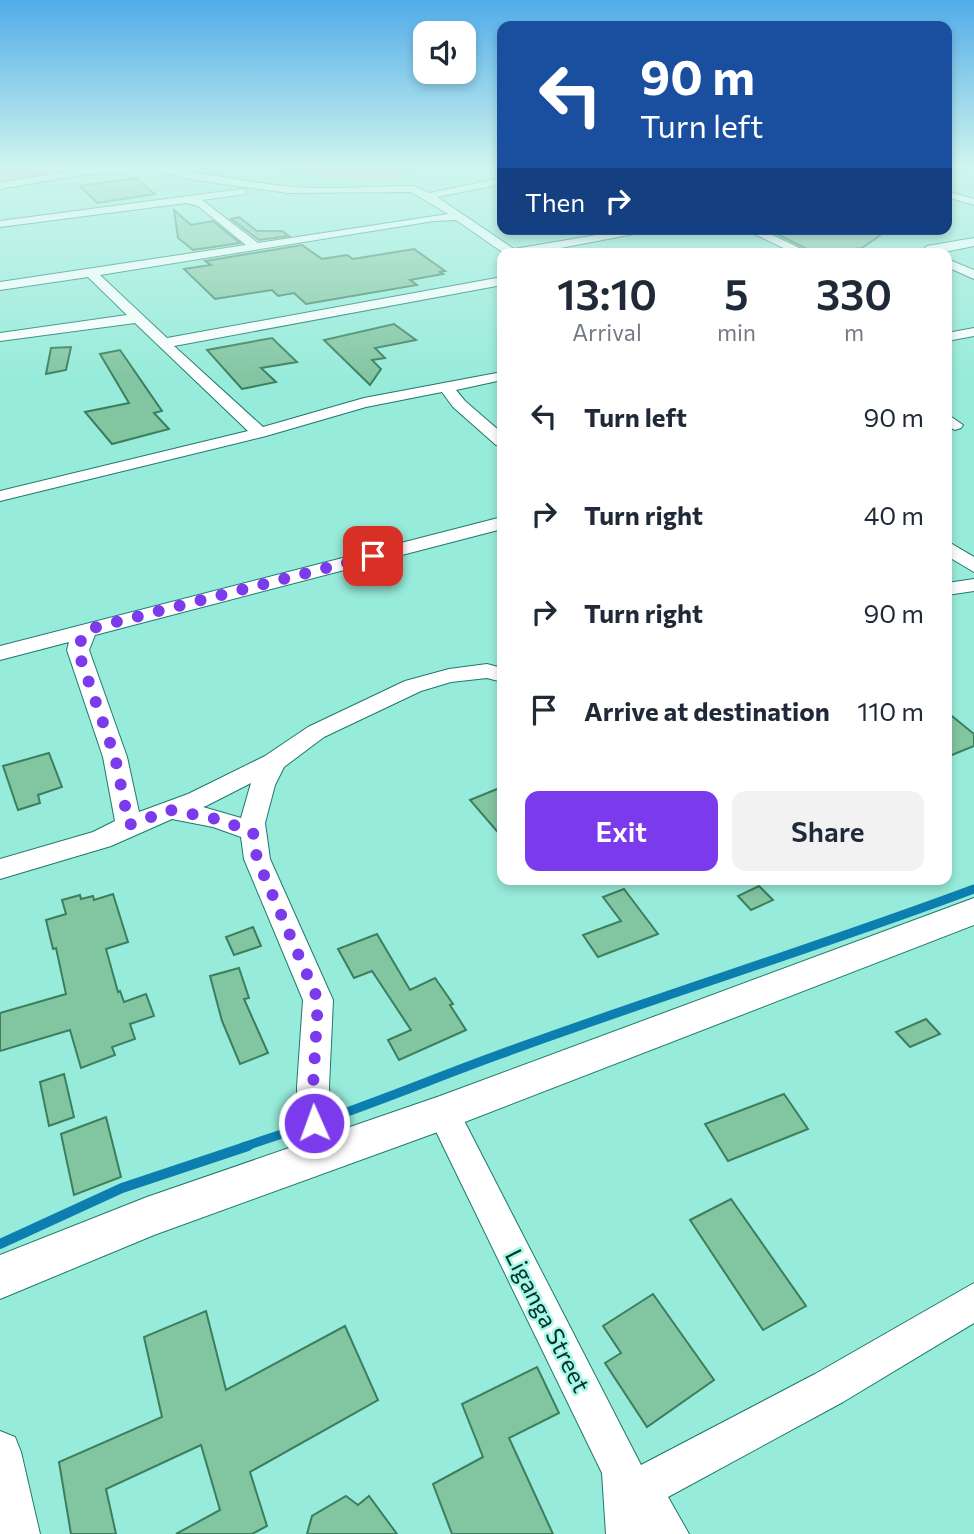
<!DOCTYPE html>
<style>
:root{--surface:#fff;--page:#f2f2f3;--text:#1f2937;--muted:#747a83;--accent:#7c3aed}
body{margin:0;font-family:Commissioner,sans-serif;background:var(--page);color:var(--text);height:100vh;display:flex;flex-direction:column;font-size:26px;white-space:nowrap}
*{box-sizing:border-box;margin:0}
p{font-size:23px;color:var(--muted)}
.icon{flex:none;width:38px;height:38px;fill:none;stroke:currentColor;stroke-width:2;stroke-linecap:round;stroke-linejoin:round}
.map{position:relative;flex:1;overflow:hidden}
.panel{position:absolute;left:497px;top:248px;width:455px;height:637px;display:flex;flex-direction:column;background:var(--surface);border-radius:14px;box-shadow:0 4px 10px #0003}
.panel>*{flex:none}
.hud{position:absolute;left:497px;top:21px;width:455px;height:214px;border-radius:14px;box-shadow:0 4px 10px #0003;background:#1a4fa0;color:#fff;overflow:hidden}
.tools{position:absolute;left:413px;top:21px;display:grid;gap:14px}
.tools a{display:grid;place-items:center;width:63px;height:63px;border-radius:14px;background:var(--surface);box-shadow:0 4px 10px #0003;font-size:35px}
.pin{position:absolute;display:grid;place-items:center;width:60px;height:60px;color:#fff;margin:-30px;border-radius:14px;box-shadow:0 4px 10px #0006}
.me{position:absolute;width:77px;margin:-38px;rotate:358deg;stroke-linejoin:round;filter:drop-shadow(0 0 5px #0008)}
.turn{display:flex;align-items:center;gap:24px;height:147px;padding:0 28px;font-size:32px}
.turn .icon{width:91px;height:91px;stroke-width:2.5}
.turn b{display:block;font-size:49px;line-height:60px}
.then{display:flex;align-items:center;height:66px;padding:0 28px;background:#0003;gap:14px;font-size:26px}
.eta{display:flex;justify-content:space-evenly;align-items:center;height:119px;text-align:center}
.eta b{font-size:42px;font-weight:600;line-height:49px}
.action{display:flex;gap:14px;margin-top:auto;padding:14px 28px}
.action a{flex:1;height:80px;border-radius:14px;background:var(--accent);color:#fff;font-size:28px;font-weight:600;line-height:80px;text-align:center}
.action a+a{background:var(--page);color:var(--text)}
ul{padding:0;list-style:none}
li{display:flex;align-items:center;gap:21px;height:98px;padding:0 28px}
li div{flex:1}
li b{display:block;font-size:26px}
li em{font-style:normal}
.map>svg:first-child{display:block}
.green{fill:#f7a0bb}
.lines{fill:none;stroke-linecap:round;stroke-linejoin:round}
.stream-far1{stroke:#0d7eb0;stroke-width:9}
.stream{stroke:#0d7eb0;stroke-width:10}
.building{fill:#82c5a1;stroke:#3c7e5e;stroke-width:2}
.minor-casing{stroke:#1e796b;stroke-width:2}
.major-casing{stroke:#1e796b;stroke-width:2}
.minor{fill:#fff;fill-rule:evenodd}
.major{fill:#fff;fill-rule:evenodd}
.route{stroke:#7c3aed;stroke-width:12;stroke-dasharray:0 21.6}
.labels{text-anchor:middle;stroke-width:5;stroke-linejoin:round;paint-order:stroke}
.near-street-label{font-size:24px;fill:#0a2f29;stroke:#a4f9e8}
</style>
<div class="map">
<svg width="974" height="1534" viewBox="0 0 974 1534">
<rect width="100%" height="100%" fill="#97ebda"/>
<g class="green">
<polygon points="0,166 133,166 0,182"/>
<polygon points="229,166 436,166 379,181"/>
</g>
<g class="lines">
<g class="stream-far1">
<path d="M324 1120C383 1100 440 1076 498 1055 656 997 816 948 974 889"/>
<polyline points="243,1147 303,1127"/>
</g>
<polyline class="stream" points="0,1244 122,1188 248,1146"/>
</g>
<g class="building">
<polygon points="136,178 155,194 97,203 80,186"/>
<polygon points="174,210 191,225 213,221 240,243 193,250 178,238"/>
<polygon points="239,217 257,231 282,231 289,236 259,240 231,219"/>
<polygon points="767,229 889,229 862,248 817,254"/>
<polygon points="302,245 322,259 347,255 353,259 414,249 445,271 440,272 443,274 410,280 417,285 306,304 294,293 278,296 272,290 215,299 184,269 211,265 205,261"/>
<polygon points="394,324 416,340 375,348 385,358 372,360 381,369 370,385 324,340"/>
<polygon points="272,338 297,362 261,368 276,382 242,389 207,350"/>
<polygon points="71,347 66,370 46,374 51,348"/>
<polygon points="120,350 162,411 154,413 169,429 112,444 85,412 129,403 100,354"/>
<polygon points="947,712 974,734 974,746 947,757"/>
<polygon points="49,753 62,787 38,795 40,803 18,810 3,766"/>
<polygon points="502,787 502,837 470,800"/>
<polygon points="759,886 773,900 751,910 738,896"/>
<polygon points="624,889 658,934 598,957 583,935 621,921 603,897"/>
<polygon points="113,894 128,942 106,949 118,992 120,991 124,1002 146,994 154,1016 130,1024 135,1039 112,1047 115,1055 81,1068 70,1030 0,1051 0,1013 66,994 56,948 53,949 46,920 66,914 62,900 80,895 81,899 93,896 94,900"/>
<polygon points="253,927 261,946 234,955 226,937"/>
<polygon points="377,934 410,990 435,978 453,1004 450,1005 466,1030 399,1060 388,1040 411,1030 372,971 354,978 338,949"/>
<polygon points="239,968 249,998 244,999 268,1053 240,1064 222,1021 210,976"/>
<polygon points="926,1019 940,1034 910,1047 896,1032"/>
<polygon points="64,1074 74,1117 49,1126 40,1082"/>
<polygon points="784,1094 808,1129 728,1161 705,1124"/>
<polygon points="106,1117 121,1177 74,1195 61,1134"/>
<polygon points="731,1199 806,1306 763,1330 690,1220"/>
<polygon points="653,1294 714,1380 647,1427 605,1363 621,1353 603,1326"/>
<polygon points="206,1311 226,1390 345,1326 378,1400 250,1472 267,1526 252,1534 176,1534 220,1510 201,1445 106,1489 116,1534 71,1534 59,1462 162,1417 144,1337"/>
<polygon points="537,1367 559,1413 509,1438 553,1534 452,1534 433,1484 483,1457 462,1404"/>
<polygon points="346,1496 358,1505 369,1496 397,1534 307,1534 312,1516"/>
</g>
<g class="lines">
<defs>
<g id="minor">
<path d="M120 166C176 166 230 180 285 186 326 191 371 186 413 186L429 193 502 178V184L437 197 514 249 632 229H660L529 254H505L456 220 434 221 100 275 167 338 502 277V285L174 346 263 427 364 398 502 372V380L456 390 465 401 502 433V446L496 445 453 407 442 392 366 407 266 436 0 501V491L248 431 135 323 0 341V333L127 315 88 277 0 290V282L246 245 198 206 186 203 0 227V221L242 189 246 190V194L202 200 258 243 448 214 411 192 288 193 189 179 149 169 75 176 0 189V183L75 170Z"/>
<polygon points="947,191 974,199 974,205 947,197"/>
<polygon points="744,229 760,229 812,254 796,254"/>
<polygon points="974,238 974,246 935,254 921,252 927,246"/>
<polygon points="947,259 974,270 974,279 947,267"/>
<polygon points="974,328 974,336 947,341 947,333"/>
<polygon points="947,414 963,425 961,428 955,430 947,426"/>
<path d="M502 517V529L95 635 89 650 127 757 139 812 188 794 265 756 308 727 405 681 449 669 487 664 502 668V682L487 678 451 682 421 691 324 737 284 767 275 785 265 823 270 859 333 1000 329 1087 331 1123 313 1172 301 1177 289 1172 284 1161 297 1123V1087L303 1000 244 859 241 837 213 827 172 819 111 846 0 879V859L93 832 115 821 103 757 67 650 69 642 0 660V646ZM251 783 241 818 203 807 206 806Z"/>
<polygon points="947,541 974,557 974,572 947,556"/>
<polygon points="974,579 974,591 947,595 947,583"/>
<polygon points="443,1098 455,1103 641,1465 815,1374 974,1283 974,1323 843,1402 668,1497 689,1534 606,1534 602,1473 427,1113 431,1103"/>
<polygon points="0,1431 15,1437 21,1452 40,1534 0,1534"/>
</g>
<polygon id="major" points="974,898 974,925 457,1125 154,1235 0,1299 0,1255 147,1197 440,1096"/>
</defs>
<use href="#minor" class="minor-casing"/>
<use href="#major" class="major-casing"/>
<use href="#minor" class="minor"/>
<use href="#major" class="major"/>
</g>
<linearGradient id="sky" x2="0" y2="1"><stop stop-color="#51ace9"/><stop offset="0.44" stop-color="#d0f6ee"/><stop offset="1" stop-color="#d0f6ee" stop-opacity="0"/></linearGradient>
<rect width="974" height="380" fill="url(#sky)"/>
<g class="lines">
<polyline class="route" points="314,1123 313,1087 318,1000 257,859 253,832 217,819 170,810 129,825 115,757 80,657 78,645 89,629 373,556"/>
</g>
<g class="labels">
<g class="near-street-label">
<text transform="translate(547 1321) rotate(63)" y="8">Liganga Street</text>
</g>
</g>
</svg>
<div class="tools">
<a><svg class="icon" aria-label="sound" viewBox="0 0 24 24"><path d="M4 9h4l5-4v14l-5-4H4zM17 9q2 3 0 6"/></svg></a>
</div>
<div class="pin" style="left:373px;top:556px;background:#d93025"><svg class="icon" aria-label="arrive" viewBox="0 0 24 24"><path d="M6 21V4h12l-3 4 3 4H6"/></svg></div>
<svg class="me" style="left:314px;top:1123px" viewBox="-20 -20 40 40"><circle r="17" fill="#7c3aed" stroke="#fff" stroke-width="3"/><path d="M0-11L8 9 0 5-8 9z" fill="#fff"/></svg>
<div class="hud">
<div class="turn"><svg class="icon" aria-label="left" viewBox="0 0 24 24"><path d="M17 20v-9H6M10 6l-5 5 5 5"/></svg><div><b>90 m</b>Turn left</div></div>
<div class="then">Then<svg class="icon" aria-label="right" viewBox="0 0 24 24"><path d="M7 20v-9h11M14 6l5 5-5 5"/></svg></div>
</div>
<section class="panel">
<div class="eta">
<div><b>13:10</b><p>Arrival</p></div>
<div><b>5</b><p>min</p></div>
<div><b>330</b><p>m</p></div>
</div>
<ul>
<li><svg class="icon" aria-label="left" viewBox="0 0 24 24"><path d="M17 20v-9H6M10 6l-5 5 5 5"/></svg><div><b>Turn left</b></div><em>90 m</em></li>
<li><svg class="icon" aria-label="right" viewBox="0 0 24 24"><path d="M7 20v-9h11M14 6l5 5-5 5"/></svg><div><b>Turn right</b></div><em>40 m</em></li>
<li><svg class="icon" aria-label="right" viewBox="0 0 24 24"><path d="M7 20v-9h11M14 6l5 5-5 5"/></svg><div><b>Turn right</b></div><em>90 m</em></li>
<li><svg class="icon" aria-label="arrive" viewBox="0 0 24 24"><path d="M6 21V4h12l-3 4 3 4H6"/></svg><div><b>Arrive at destination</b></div><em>110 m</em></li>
</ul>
<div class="action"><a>Exit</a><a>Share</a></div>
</section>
</div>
